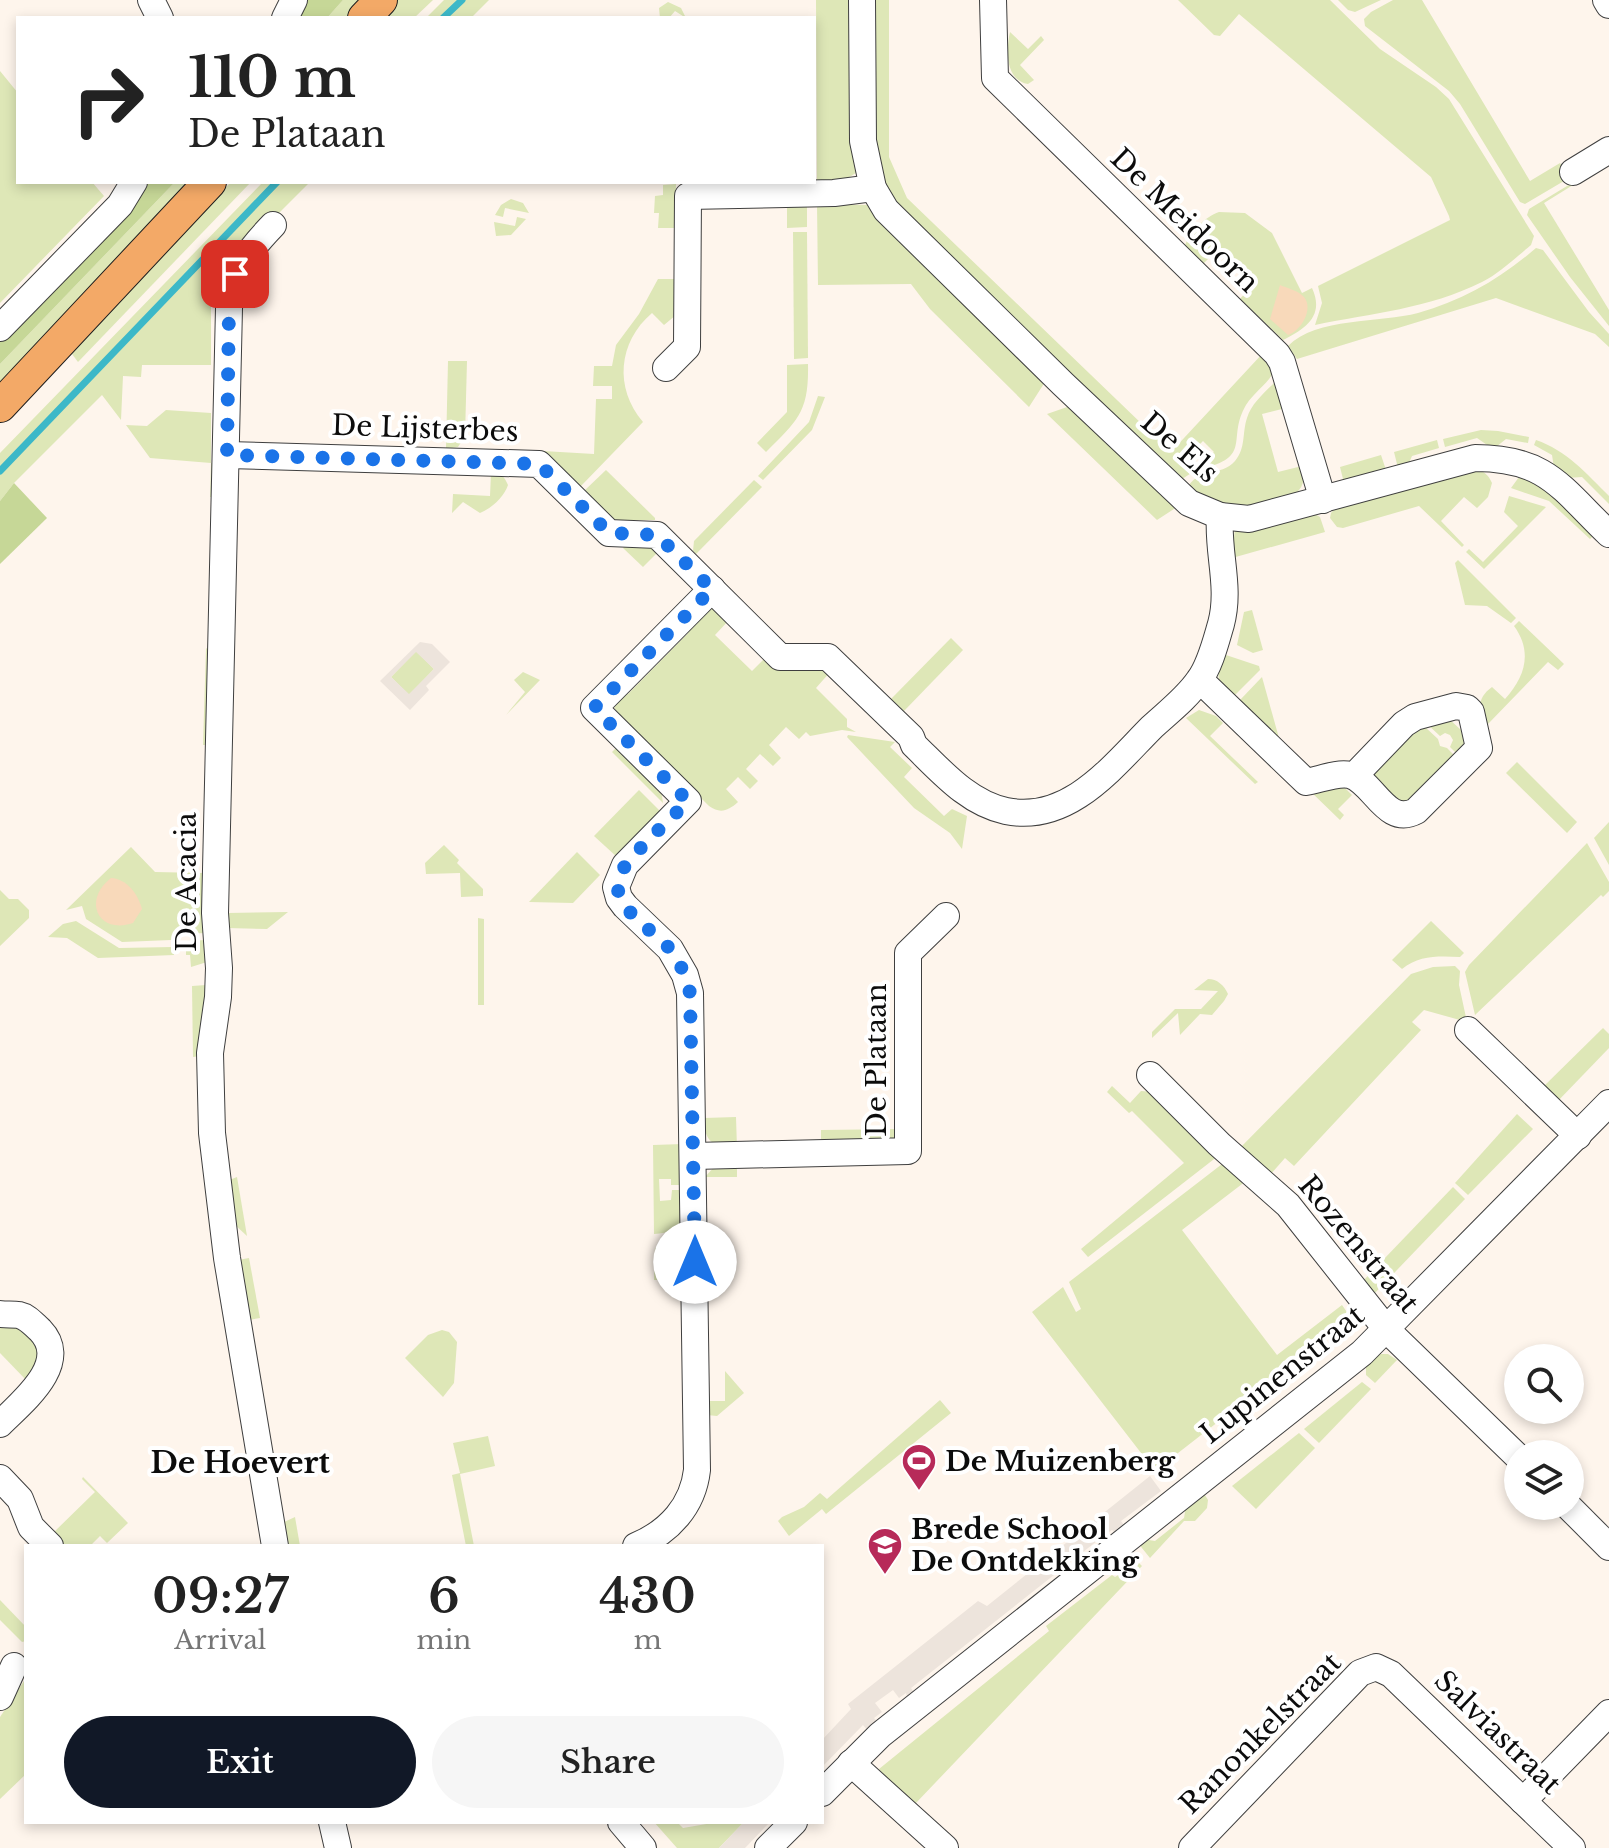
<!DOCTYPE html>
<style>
:root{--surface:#fff;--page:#f6f6f6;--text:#222;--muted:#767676;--accent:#111827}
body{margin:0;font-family:"Libre Baskerville",serif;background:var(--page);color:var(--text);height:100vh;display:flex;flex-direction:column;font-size:30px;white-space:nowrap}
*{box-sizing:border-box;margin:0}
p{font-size:26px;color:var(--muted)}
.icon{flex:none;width:44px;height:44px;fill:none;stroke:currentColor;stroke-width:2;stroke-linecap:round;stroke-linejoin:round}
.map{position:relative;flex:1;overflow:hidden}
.details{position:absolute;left:24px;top:1544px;width:800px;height:280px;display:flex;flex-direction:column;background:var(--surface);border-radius:0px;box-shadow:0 4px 12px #0003}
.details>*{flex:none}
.banner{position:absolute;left:16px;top:16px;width:800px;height:168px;border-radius:0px;box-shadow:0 4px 12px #0003;background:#fff;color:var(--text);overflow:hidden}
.fabs{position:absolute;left:1504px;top:1344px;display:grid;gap:16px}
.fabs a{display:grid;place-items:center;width:80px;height:80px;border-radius:50%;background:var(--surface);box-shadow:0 4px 12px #0003;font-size:40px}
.pin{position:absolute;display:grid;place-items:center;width:68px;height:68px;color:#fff;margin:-34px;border-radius:16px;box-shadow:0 4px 12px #0006}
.me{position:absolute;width:88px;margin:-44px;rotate:0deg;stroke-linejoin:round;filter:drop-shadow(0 0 6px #0008)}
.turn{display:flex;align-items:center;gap:28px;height:168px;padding:0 40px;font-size:36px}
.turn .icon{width:104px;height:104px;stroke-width:2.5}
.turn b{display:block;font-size:56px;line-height:68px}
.eta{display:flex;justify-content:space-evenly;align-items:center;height:136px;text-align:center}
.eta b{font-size:48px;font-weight:600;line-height:56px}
.action{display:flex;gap:16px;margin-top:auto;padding:16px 40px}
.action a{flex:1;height:92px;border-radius:48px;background:var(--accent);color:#fff;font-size:32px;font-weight:600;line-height:92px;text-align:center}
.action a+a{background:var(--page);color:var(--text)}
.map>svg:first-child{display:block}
.green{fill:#dee7b7}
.forest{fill:#c6d797}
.sand{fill:#f8d9ba}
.plaza{fill:#ede4dc;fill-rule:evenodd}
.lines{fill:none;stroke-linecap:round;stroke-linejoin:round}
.stream{stroke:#3cb8c8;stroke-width:7}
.minor-casing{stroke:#3f3f3f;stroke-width:28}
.major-casing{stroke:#1d1d1d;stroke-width:34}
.minor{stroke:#fff;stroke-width:26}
.major{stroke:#f3a967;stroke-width:32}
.route{stroke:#1a73e8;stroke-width:14;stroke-dasharray:0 25.2}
.labels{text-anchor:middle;stroke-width:8;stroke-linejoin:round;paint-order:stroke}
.street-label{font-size:28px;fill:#0c0c0c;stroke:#fff}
.poi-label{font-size:28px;font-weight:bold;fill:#0c0c0c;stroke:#fff;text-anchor:start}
.neighbourhood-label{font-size:30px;font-weight:bold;fill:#0c0c0c;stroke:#fff}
</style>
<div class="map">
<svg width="1609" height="1848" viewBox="0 0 1609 1848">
<rect width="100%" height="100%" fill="#fef5ec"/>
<g class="green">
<polygon points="343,0 364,0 347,18 327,18"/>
<polygon points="398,0 433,0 414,18 382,18"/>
<polygon points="444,0 489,0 471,18 426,18"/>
<polygon points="816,0 851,0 852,141 856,173 836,185 820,184 817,179"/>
<path d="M873 0H889V157L907 198 1171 452 1263 353 1274 371C1268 384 1254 392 1246 405 1226 439 1254 457 1200 469V465L1214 452 1203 441 1189 455 1198 465 1196 470 1179 481 890 197 875 162Z"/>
<path d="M1178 0H1330L1380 49 1436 87 1449 99 1534 236 1531 245C1515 258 1500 273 1482 282 1428 309 1372 313 1315 325L1322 303 1318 286 1450 220 1449 216 1431 177 1239 14 1220 36 1214 35Z"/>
<polygon points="1338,0 1381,0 1355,12 1348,10"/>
<polygon points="1393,0 1422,0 1530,181 1560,163 1569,178 1525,204 1520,202 1460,104 1449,91 1365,26 1364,19 1371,12"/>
<polygon points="668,2 681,8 686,18 675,11 669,18 660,18 659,8"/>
<path d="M1010 32 1028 49 1041 36 1044 40 1020 65 1034 80 1028 84C1005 80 1006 50 1010 32Z"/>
<polygon points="0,71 18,93 18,182 92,182 104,196 0,303"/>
<polygon points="175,182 196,182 0,386 0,364"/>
<polygon points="231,182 251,182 78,362 69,350"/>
<path d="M263 182H310L278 214 273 211C249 236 225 256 218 291L211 292V365H142L141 377 123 376 121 420 102 395 14 483 0 501V453Z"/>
<polygon points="1572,183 1573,185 1544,203 1609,310 1609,326 1570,277 1527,215 1529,209"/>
<polygon points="676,184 675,228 658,228 659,213 654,213 655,196 663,195 663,185"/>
<polygon points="511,199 523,203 529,213 505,208 503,217 495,215 501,205"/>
<polygon points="787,203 807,204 807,227 787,228"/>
<polygon points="817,204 870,205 1045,382 1029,407 930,309 911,284 818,285"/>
<path d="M1219 212 1245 213 1272 233 1302 293 1312 288C1325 316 1305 329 1283 340L1240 299 1252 285 1216 251 1203 264 1185 246C1189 232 1205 217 1219 212Z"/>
<polygon points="517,217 526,219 511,235 496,236 494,222 515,226"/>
<polygon points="793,232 807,232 808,358 794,359"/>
<path d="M1536 248 1543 250 1589 312 1609 334V347L1595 334 1496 298 1297 359 1288 346C1316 317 1381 323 1418 313 1464 300 1500 279 1536 248Z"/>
<path d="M658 279H675L676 315 664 325 652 313C618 342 614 388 643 422L580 487 543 451 594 454 596 399H612V386H593L594 366H612L616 345 639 314Z"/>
<polygon points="448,361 467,361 465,436 458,447 446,449"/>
<path d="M808 364C809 412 798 420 766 452L757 443 787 412V365Z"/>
<path d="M1274 383H1279L1286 408 1262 414 1278 472 1302 466C1304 474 1305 483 1299 490 1290 503 1243 510 1227 507 1214 505 1200 495 1187 489 1196 468 1221 477 1235 461 1246 448 1242 433 1247 418 1251 404 1264 393 1274 383Z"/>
<polygon points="818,396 825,397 812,430 763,480 758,476 809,422"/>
<polygon points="1070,406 1167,501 1177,507 1157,520 1047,414"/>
<polygon points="166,410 211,413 211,463 217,463 217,497 210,497 211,463 150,458 126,425 147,426"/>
<polygon points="1481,430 1498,431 1529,437 1528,443 1506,439 1496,447 1490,447 1477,438 1445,447 1443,439"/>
<polygon points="1437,440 1439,448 1412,456 1408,465 1398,468 1394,452"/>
<path d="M1536 440C1566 450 1587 474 1609 496V504L1582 477 1567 478 1554 468 1552 455 1534 445Z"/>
<polygon points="1381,455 1386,470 1344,483 1340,467"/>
<path d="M1474 469C1484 471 1488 474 1492 483L1488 497 1477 508 1464 497 1441 521 1464 545 1462 547 1419 506 1343 528 1337 527 1330 518 1331 513 1336 507Z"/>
<polygon points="606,470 655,518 655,520 614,520 584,491"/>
<path d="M491 473C501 473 504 476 508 485 504 497 492 508 480 513L463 502 452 513 453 494 490 496Z"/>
<path d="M1519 477C1542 475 1577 518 1595 534L1590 539 1549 501 1511 488Z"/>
<polygon points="754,480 762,487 696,554 693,551 694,541"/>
<polygon points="1509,496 1546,507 1484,569 1466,552 1469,549 1483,562 1518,526 1504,512"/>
<polygon points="1313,513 1320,517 1325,532 1232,558 1235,528"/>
<polygon points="628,542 649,543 660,550 643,567 623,548"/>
<polygon points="1458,560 1516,618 1511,623 1487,606 1465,605 1455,563"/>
<path d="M715 607 730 619 715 635 752 671 767 656 825 665 831 671 816 688 847 719V727L856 732 842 730 810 736 806 732 799 739 786 727 769 745 781 758 773 766 760 754 746 769 758 781 750 789 738 777 726 789 738 802C728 811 720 814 709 806L617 715 613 703 619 693 628 694 688 633 687 624 704 609Z"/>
<polygon points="1252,610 1263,650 1253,653 1237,645 1244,612"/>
<path d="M1519 621 1564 664 1558 670 1548 662 1488 724C1476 710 1478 697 1492 687L1505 699C1525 677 1533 652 1514 626Z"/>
<polygon points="951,638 963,650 904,711 891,699"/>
<polygon points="206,648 211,652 208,745 203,745"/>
<polygon points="416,651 434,669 409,695 391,677"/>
<path d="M1223 654 1259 666 1260 670 1231 699C1216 679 1216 678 1223 654Z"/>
<polygon points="523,672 540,680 506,715 525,692 514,680"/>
<polygon points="1262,677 1279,738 1240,700"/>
<polygon points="1199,710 1216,716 1223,723 1210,736 1258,782 1255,784 1186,718"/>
<polygon points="1448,718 1461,730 1465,748 1458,755 1450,747 1453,740 1450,735 1445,733 1440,736 1426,723"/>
<polygon points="1425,727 1438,739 1440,746 1447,748 1456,757 1407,805 1375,785 1373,772 1414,732"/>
<polygon points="848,735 895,742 890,747 912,768 904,777 944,816 952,809 967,816 962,849 950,833 914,808 847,737"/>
<polygon points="618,746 661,790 663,803 612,752"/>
<polygon points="1517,762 1577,822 1567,833 1506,773"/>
<polygon points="1339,782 1352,795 1338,809 1344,815 1340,820 1309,790"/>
<polygon points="639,790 660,811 617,857 594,836"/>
<polygon points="1609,822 1609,865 1594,838"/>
<polygon points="1587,843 1609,882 1609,891 1603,897 1601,895 1475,1015 1465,972 1469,965"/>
<polygon points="444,845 459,860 457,863 483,889 483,896 461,897 460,873 426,874 425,863"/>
<polygon points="131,847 155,872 203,873 206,933 181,934 171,940 122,942 86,919 82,906 66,910"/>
<polygon points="577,852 600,875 573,903 529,902"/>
<polygon points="0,890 9,899 18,899 29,910 29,918 0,946"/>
<polygon points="288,912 267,929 226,928 227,913"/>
<polygon points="478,918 484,919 484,1005 478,1005"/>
<polygon points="76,921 119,948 173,947 174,955 98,958 67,938 48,937 63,924"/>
<path d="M1431 921 1464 953 1460 957C1439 956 1419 955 1402 969L1392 960Z"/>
<polygon points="206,940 207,962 191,967 190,955 186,955 186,941"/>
<polygon points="1455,966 1460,971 1459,985 1467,1022 1424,1010 1412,1022 1421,1030 1294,1166 1285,1158 1269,1176 1237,1151 1411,974 1433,967"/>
<path d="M1208 979C1217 979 1224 985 1228 994L1224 1001 1212 1015 1200 1014 1180 1035 1178 1013 1152 1038V1032L1175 1009H1201L1218 991 1194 990Z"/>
<polygon points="206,985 200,1056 193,1057 192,986"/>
<polygon points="1603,1028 1609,1034 1609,1048 1555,1104 1541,1089"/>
<polygon points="1112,1086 1130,1103 1141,1091 1154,1092 1218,1156 1088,1257 1081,1249 1184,1163 1132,1111 1129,1113 1107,1092"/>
<polygon points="1517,1114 1533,1129 1468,1195 1455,1183"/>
<path d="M736 1117 737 1148C713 1145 705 1145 704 1118Z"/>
<polygon points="901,1129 895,1141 821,1146 821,1130"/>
<path d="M683 1144 684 1185H671V1179H659L660 1201 671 1200 672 1190H684C682 1217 686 1232 654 1234L653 1145Z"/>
<polygon points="1226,1161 1246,1181 1182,1230 1277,1355 1342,1305 1351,1318 1155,1471 1032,1312 1063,1287 1076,1312 1081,1309 1069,1282"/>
<polygon points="737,1162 737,1177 705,1177 715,1166"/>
<polygon points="237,1177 247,1236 232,1222 227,1181"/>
<polygon points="1453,1187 1465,1199 1373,1295 1361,1283"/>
<polygon points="655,1248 668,1248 682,1257 685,1280 654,1280"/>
<polygon points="249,1258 260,1318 249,1320 238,1260"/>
<polygon points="17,1322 42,1348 29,1383 0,1353 0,1323"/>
<polygon points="442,1330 449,1332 457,1342 454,1383 443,1397 405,1358 428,1335"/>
<polygon points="1381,1354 1388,1354 1397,1360 1375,1383 1366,1375 1366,1363"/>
<polygon points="725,1371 744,1393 717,1416 707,1415 707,1401 725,1401"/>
<polygon points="1362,1382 1371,1389 1319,1443 1304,1429"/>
<polygon points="940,1400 951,1413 826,1514 822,1509 789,1536 778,1521 782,1517 804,1507 820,1493 827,1499"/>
<polygon points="1299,1433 1315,1448 1256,1509 1232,1486"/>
<polygon points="488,1436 495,1466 460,1474 474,1546 466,1546 452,1475 460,1473 453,1443"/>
<polygon points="83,1477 128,1523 107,1543 100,1536 90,1546 63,1546 52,1534 95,1492 82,1479"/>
<polygon points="1203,1492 1208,1500 1207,1508 1195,1521 1184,1521 1150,1558 1138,1543 1143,1539 1155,1541 1184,1518 1186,1506"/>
<polygon points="295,1517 300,1546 286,1546 282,1523"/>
<polygon points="1139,1563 1142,1566 915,1804 882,1773 879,1769 1049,1631 1046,1626 1112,1575 1115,1577"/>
<polygon points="0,1600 26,1627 26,1641 22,1642 0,1620"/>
<polygon points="26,1678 26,1774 0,1799 0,1717"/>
<polygon points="654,1822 677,1822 683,1828 718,1822 744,1822 719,1848 677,1848"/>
</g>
<g class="forest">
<polygon points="300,0 343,0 327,18 292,18"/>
<polygon points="146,182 175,182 0,364 0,341"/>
<polygon points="14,483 47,518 0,564 0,501"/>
</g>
<g class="sand">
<path d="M1280 285C1287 288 1299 291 1304 297 1314 309 1301 331 1288 335L1270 319Z"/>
<path d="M111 878C127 879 138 894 142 909L133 923C98 935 82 900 111 878Z"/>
</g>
<g class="plaza">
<path d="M420 642 432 644 450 662 426 686 429 690 410 710 380 681ZM416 652 434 669 409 694 391 677Z"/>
<polygon points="1150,1476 1161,1491 1121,1521 1126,1528 1117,1535 1112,1530 1102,1537 911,1688 915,1694 908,1701 906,1693 899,1698 893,1690 875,1703 882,1712 874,1718 878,1723 868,1731 863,1725 822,1767 822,1740 851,1709 848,1704 978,1601 987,1606"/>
<polygon points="744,1822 770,1822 745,1848 719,1848"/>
</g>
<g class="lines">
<g class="stream">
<polyline points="443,18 462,0"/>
<polyline points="0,471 277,182"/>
</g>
<defs>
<g id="minor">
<polyline points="151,0 160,18"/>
<path d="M862 0 863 141 873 188 886 210 1063 384 1189 503 1220 516 1249 519 1475 458C1547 458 1561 488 1609 534"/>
<polyline points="993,0 995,78 1277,354 1282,362 1323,500"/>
<polyline points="1606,0 1609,5"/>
<polyline points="285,18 294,0"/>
<polyline points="1573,172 1609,150"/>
<path d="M273 225C248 251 232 271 229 308L215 913 219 968 218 997 210 1053 212 1133 227 1258 275 1546"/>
<polyline points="0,328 120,205 134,182"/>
<polyline points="666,368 687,347 688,196 834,193 873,188"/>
<path d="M227 455 539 464 609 533 657 535 780 657H828L911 737 914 745C941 771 968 803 1006 811 1069 824 1113 766 1152 727 1167 713 1187 698 1199 680 1210 666 1216 641 1221 624 1231 587 1217 552 1220 516"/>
<path d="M1200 680 1306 782C1319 780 1337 772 1350 775 1374 782 1386 827 1416 811L1479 748 1471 712 1467 708 1456 706 1415 717 1404 724 1354 776"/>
<polyline points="1468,1030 1578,1136"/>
<polyline points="1150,1075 1219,1144 1288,1205 1387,1330 1518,1457"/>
<polyline points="694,1156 908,1151 908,953 946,916"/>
<path d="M0 1314C6 1315 13 1314 19 1315 28 1317 33 1324 40 1330 72 1363 22 1402 0 1424"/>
<polyline points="0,1478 20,1499 31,1527 50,1546"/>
<polyline points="1568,1506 1609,1547"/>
<path d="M636 1546C669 1532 693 1506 697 1470L690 993 685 975 670 949 625 906 619 898 616 887 625 865 688 801 594 708 712 589"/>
<polyline points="0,1697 14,1666"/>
<polyline points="851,1763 945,1848"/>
<polyline points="822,1793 880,1735 1362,1353 1609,1103"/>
<polyline points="1523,1801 1609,1713"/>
<polyline points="332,1822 338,1848"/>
<polyline points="621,1822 643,1848"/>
<polyline points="768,1848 794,1822"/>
<polyline points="1192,1848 1360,1673 1376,1667 1391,1674 1572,1848"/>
</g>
<g id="major">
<polyline points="364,18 381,0"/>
<polyline points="0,406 210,182"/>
</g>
</defs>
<use href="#minor" class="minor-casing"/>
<use href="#major" class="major-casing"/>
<use href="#minor" class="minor"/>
<use href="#major" class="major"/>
</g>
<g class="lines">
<path class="route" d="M235 274 229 308 227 455 539 464 609 533 657 535 712 589 594 708 688 801C668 822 644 842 626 865 598 900 648 925 669 948 680 961 686 977 690 993L695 1262"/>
</g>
<defs>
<symbol id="stadium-pin" viewBox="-11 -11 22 30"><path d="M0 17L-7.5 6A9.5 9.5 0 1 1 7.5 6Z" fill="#b72a59" stroke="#fff"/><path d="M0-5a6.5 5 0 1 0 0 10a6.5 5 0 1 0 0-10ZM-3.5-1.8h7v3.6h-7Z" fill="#fff"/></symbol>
<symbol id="school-pin" viewBox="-11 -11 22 30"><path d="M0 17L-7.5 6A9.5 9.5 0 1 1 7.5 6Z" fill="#b72a59" stroke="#fff"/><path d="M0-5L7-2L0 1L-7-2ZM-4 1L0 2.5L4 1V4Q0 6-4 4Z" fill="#fff"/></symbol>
</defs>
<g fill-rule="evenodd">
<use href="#stadium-pin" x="899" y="1441" width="40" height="54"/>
<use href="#school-pin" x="865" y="1525" width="40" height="54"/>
</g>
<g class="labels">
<g class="street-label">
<text transform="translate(1185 220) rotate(44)" y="10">De Meidoorn</text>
<text transform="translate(425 428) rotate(2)" y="10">De Lijsterbes</text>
<text transform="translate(1180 447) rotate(41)" y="10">De Els</text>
<text transform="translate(186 882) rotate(-90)" y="10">De Acacia</text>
<text transform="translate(876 1060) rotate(-90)" y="10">De Plataan</text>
<text transform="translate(1359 1244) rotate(50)" y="10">Rozenstraat</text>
<text transform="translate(1282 1374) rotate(-39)" y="10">Lupinenstraat</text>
<text transform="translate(1498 1732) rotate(44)" y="10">Salviastraat</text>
<text transform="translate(1260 1733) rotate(-45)" y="10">Ranonkelstraat</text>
</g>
<g class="poi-label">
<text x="945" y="1471">De Muizenberg</text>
<text x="911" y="1539">Brede School<tspan x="911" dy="32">De Ontdekking</tspan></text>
</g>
<g class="neighbourhood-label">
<text x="240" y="1473">De Hoevert</text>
</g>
</g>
</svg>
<div class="fabs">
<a><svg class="icon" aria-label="search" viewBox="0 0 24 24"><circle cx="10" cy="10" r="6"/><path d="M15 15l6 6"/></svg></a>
<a><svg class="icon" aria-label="layers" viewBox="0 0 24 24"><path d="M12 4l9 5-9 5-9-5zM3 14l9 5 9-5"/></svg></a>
</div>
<div class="pin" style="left:235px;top:274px;background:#d93025"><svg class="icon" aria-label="arrive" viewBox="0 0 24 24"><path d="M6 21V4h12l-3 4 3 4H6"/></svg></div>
<svg class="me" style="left:695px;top:1262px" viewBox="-20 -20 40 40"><circle r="19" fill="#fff"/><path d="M0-13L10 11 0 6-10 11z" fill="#1a73e8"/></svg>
<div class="banner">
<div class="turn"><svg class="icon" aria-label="right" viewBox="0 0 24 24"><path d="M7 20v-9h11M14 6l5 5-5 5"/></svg><div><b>110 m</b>De Plataan</div></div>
</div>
<section class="details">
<div class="eta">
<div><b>09:27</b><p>Arrival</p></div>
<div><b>6</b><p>min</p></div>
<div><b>430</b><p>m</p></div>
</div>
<div class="action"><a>Exit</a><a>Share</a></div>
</section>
</div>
